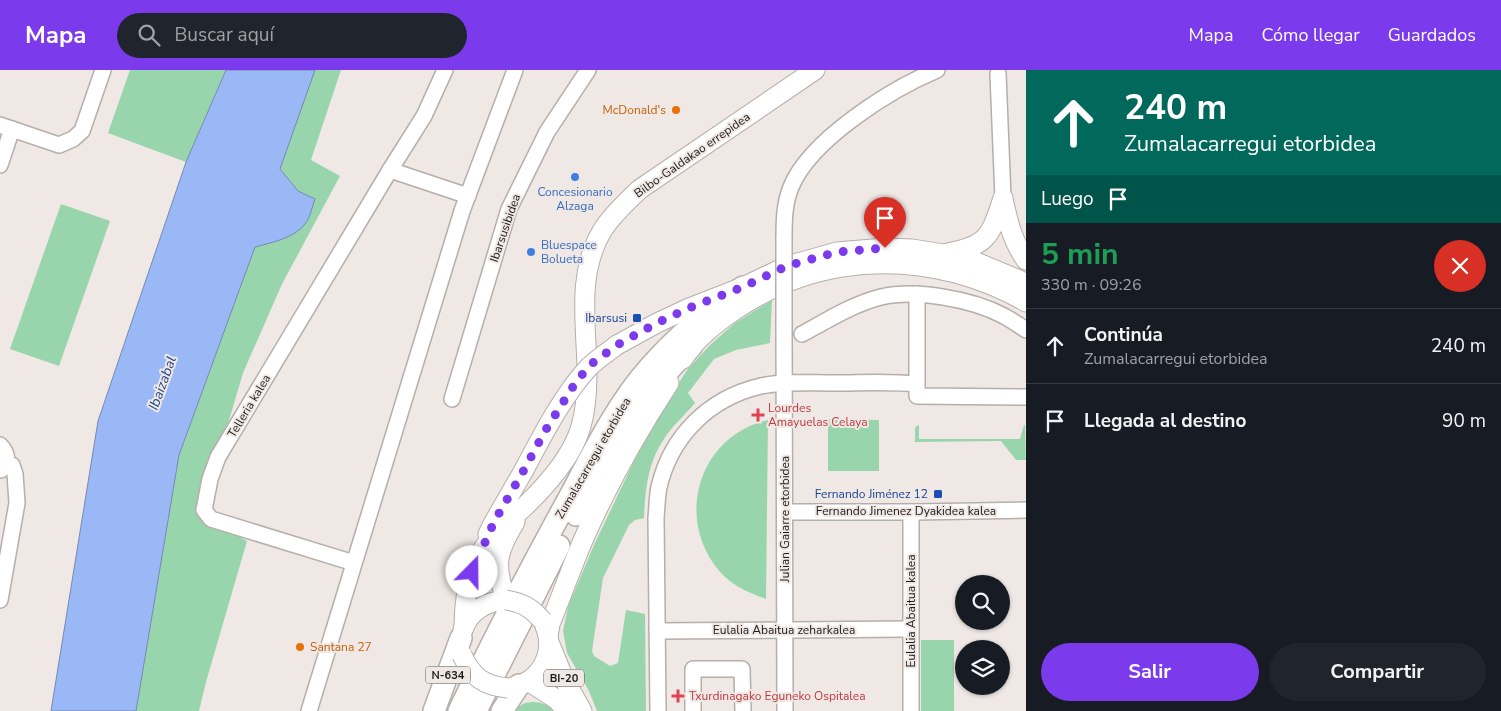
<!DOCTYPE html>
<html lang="es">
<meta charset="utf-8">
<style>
:root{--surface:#171b24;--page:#20242c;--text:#f1f3f6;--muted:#9ea1a6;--line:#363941;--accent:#7c3aed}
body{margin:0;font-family:"Nunito Sans",sans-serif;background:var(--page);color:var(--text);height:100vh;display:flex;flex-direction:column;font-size:19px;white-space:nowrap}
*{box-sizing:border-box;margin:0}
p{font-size:16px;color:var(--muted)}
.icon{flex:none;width:28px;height:28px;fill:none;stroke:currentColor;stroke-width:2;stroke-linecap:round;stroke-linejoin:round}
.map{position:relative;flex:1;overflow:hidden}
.side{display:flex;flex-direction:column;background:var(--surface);width:475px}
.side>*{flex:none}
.top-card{background:#00695c;color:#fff;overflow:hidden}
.fabs{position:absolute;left:955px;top:505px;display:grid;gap:10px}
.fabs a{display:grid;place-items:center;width:55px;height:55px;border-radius:50%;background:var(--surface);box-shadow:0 1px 4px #0004;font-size:25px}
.pin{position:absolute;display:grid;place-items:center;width:42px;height:42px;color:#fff;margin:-51px -21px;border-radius:50% 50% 50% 0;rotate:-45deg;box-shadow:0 0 5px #0007}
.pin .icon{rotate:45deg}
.me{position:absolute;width:55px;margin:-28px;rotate:22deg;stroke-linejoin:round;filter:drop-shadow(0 0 4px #0008)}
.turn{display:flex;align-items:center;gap:18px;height:105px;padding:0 15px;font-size:22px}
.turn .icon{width:65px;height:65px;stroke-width:2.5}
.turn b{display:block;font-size:35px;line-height:42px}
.then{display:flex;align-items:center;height:48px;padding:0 15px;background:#0003;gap:10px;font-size:19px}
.round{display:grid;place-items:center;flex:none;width:52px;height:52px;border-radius:26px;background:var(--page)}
.overview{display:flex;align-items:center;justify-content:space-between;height:85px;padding:0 15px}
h1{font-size:30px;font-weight:700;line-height:38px;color:#1e9e55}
.cta{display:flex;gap:10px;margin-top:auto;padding:10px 15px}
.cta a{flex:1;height:58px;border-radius:30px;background:var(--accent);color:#fff;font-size:20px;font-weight:700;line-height:58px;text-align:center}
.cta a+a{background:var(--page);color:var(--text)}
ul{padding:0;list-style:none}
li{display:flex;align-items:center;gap:15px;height:75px;padding:0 15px;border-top:1px solid var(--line)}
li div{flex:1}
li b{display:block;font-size:19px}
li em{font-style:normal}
header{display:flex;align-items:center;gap:30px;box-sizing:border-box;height:70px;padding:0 25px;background:var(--accent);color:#fff}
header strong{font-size:24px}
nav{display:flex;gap:28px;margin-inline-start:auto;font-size:18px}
.search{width:350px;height:45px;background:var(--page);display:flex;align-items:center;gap:12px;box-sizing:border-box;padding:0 18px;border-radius:28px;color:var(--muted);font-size:19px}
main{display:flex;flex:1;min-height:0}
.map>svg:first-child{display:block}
.green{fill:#99d5ac}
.water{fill:#99b8f5;stroke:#7489b3}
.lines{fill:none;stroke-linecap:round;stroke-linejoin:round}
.minor-casing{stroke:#b5aeaa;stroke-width:18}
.major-casing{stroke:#b5aeaa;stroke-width:21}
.highway-casing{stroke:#b5aeaa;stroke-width:24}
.minor{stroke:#fff;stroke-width:15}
.major{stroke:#fff;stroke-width:19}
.highway{stroke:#fff;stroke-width:21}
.minor-bridge-casing{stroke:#b5aeaa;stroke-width:18;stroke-linecap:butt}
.major-bridge-casing{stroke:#b5aeaa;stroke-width:21;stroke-linecap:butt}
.minor-bridge{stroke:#fff;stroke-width:15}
.major-bridge{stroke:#fff;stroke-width:19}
.route{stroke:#7c3aed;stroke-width:9;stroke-dasharray:0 16.2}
.food-dot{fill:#e8710a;stroke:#efe8e4;stroke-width:2}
.shop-dot{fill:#3f7fe0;stroke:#efe8e4;stroke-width:2}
.transit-dot{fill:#1a4fb4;stroke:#efe8e4;stroke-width:2}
.health-dot{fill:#e0444e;stroke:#efe8e4;stroke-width:2}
.labels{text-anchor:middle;stroke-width:4;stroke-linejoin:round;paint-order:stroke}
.shield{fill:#efe8e4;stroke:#5c5856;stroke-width:1}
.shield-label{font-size:11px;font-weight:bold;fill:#1d1a19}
.food-label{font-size:12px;fill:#c56008;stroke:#efe8e4;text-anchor:end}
.street-label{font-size:12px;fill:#1d1a19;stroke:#efe8e4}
.shop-label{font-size:12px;fill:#366cbe;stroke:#efe8e4}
.transit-label{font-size:12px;fill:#164399;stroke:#efe8e4;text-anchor:end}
.health-label{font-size:12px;fill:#be3a42;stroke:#efe8e4;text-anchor:start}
.water-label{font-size:14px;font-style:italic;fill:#26468d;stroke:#efe8e4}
</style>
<header>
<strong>Mapa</strong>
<div class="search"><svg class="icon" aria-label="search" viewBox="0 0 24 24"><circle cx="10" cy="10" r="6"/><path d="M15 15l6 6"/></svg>Buscar aquí</div>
<nav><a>Mapa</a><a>Cómo llegar</a><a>Guardados</a></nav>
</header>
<main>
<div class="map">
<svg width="1026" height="641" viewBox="0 0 1026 641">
<rect width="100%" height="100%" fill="#efe8e4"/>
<g class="green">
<polygon points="130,0 226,0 186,92 108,63"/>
<polygon points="314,0 341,0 311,90 340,106 282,214 243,303 216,394 196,435 195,443 247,471 206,612 199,641 136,641 179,385 255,177 278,170 315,129 298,121 280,99"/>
<polygon points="61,134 110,151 59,296 10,279"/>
<path d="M772 230 770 273 736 280 714 289 688 323 695 333C685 345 672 356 664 369 648 392 645 420 644 448L635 450 629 455 603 508 592 581 594 586 610 596 618 593 626 540 645 544 646 641H597L589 621 567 583 563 561 568 537 594 475 647 364 687 300 710 275 735 253Z"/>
<polygon points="828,349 879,350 879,401 828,401"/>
<path d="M768 350 766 529C749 523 733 516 720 502 674 449 698 366 768 350Z"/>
<polygon points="918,355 919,355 919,369 1020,369 1024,355 1025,355 1026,390 1016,390 1001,371 915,372 915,358"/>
<rect x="921" y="570" width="33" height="71"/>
<path d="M532 632C542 632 548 635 555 641H511L525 633Z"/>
</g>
<path class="water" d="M226 0H315L280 99 298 121 315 129C312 137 310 148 305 154 295 168 270 173 255 177L179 385 136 641H51L98 351 186 92Z"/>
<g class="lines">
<defs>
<g id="minor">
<polyline points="998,4 1003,128"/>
<polyline points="0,55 59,75 73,69 82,61 103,0"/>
<polyline points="0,95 12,59"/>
<polyline points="390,100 468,126"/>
<path d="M784 170C784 152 784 134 791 117 810 70 891 19 937 0"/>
<polyline points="917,224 917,326 1026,327"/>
<polyline points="784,257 785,641"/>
<path d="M802 264C828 250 853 234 881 227 916 219 972 229 1004 246 1011 250 1019 255 1026 260"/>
<polyline points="452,329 509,139 547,62 588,0"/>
<path d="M0 375C8 383 9 392 1 400"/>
<polyline points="785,442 914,442 1026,440"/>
<polyline points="354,493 211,449 204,440 210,409 218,387 390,100 424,46 445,0"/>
<polyline points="0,530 17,433 15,404 12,395 6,393"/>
<polyline points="657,561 910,559"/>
<polyline points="309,641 462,141 515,0"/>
<path d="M658 641 656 448C657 438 657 427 659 417 671 366 709 328 761 316 784 311 809 313 833 313 861 313 889 311 916 314"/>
<polyline points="693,641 693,599 742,599 743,641"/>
<polyline points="911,641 911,442"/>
</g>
<g id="major">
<path d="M1003 129C1008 151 1012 171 1026 190"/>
<path d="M947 183C988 176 991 165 1003 128"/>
<polyline points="617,275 657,253 689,238 743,217 787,196 837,182 885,178 912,179 943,184 976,192 1019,210 1026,214"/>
<path d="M683 289C696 268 715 254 735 240 802 195 878 183 956 203 981 210 1004 219 1026 232"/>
<polyline points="488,464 494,452 524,400"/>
<path d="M464 557C464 537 467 509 476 491 486 470 504 455 521 440 541 421 563 398 575 372 586 350 587 322 587 298 586 252 577 203 602 161 612 145 627 131 640 119L815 0"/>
<path d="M463 560C469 541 487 531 506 530 494 495 496 483 515 452"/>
<path d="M548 566 550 554C562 525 572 496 584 468 608 414 637 362 669 313"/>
<polyline points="549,572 564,609 582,641"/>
<polyline points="528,611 556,629 567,641"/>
<path d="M508 618C513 617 519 616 523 614 546 603 555 576 544 554"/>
</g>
<g id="highway">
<path d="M576 445C609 386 641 324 691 277"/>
<polyline points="434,641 461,568"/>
<path d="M459 641C494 568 531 497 570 426 593 383 617 334 649 298 677 266 708 240 743 217"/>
<polyline points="476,641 559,476"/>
<polyline points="502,641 519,615"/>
</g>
</defs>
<use href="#minor" class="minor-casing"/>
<use href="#major" class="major-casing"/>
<use href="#highway" class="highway-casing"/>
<use href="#minor" class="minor"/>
<use href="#major" class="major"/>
<use href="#highway" class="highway"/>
<defs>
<polyline id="minor-bridge" points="784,170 784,257"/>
<g id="major-bridge">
<path d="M524 400C542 366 563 325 589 297 597 289 608 282 617 275"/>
<path d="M506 530C524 533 531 538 543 551"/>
<path d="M462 585C472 607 484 616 508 618"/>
</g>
</defs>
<use href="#minor-bridge" class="minor-bridge-casing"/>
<use href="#major-bridge" class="major-bridge-casing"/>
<use href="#minor-bridge" class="minor-bridge"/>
<use href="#major-bridge" class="major-bridge"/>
</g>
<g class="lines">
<polyline class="route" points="472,502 494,452 524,400 545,361 576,312 590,295 617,275 657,253 689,238 743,217 787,196 837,182 885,178"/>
</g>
<g class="food-dot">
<circle cx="676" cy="40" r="5"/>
<circle cx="300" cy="577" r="5"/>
</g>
<g class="shop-dot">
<circle cx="575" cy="107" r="5"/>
<circle cx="531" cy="182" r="5"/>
</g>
<g class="transit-dot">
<rect x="632" y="243" width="10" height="10" rx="2.5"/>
<rect x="933" y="419" width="10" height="10" rx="2.5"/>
</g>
<g class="health-dot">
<path d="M755.5 337.5h5v5h5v5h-5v5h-5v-5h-5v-5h5z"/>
<path d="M675.5 618.5h5v5h5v5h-5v5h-5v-5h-5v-5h5z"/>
</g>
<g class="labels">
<g class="shield">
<rect x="425.5" y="596.5" width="45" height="17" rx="4"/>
<rect x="544" y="599.5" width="40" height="17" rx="4"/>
</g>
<g class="shield-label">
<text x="448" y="609">N-634</text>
<text x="564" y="612">BI-20</text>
</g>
<g class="food-label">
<text x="666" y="44">McDonald's</text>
<text x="310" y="581" text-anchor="start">Santana 27</text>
</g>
<g class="street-label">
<text transform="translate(692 85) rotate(-35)" y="4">Bilbo-Galdakao errepidea</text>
<text transform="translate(505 158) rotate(-71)" y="4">Ibarsusibidea</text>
<text transform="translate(249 336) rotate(-59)" y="4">Telleria kalea</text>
<text transform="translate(593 388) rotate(-60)" y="4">Zumalacarregui etorbidea</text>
<text x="906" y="445">Fernando Jimenez Dyakidea kalea</text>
<text transform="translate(785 449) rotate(-90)" y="4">Julian Gaiarre etorbidea</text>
<text transform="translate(911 541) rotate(-90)" y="4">Eulalia Abaitua kalea</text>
<text x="784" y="564">Eulalia Abaitua zeharkalea</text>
</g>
<g class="shop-label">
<text x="575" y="126">Concesionario<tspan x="575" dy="14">Alzaga</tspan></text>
<text x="541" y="179" text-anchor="start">Bluespace<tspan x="541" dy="14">Bolueta</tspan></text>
</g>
<g class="transit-label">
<text x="627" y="252">Ibarsusi</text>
<text x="928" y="428">Fernando Jiménez 12</text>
</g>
<g class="health-label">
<text x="768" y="342">Lourdes<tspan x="768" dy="14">Amayuelas Celaya</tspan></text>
<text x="689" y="630">Txurdinagako Eguneko Ospitalea</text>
</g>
<g class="water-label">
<text transform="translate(162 313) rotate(-70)" y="5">Ibaizabal</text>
</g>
</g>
</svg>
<div class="fabs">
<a><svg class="icon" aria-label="search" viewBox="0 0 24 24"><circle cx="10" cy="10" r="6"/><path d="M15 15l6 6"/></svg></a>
<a><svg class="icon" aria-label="layers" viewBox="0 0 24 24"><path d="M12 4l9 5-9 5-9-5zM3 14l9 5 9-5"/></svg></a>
</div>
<div class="pin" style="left:885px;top:178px;background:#d93025"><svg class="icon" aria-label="arrive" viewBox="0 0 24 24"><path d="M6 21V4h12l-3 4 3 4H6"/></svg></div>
<svg class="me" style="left:472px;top:502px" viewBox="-20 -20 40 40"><circle r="19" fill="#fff"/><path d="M0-13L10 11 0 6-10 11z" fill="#7c3aed"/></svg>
</div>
<section class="side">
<div class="top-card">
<div class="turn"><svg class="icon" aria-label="ahead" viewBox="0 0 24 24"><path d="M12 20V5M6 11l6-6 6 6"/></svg><div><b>240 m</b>Zumalacarregui etorbidea</div></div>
<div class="then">Luego<svg class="icon" aria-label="arrive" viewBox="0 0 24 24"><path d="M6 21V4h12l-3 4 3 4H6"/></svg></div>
</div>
<div class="overview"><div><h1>5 min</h1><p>330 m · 09:26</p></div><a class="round" style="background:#d93025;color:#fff"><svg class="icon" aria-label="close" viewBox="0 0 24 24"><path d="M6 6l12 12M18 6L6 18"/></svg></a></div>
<ul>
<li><svg class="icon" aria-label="ahead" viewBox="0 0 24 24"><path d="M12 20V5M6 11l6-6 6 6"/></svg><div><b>Continúa</b><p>Zumalacarregui etorbidea</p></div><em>240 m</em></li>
<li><svg class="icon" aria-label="arrive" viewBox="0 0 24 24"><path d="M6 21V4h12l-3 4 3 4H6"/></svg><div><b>Llegada al destino</b></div><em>90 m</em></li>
</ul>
<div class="cta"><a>Salir</a><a>Compartir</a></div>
</section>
</main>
